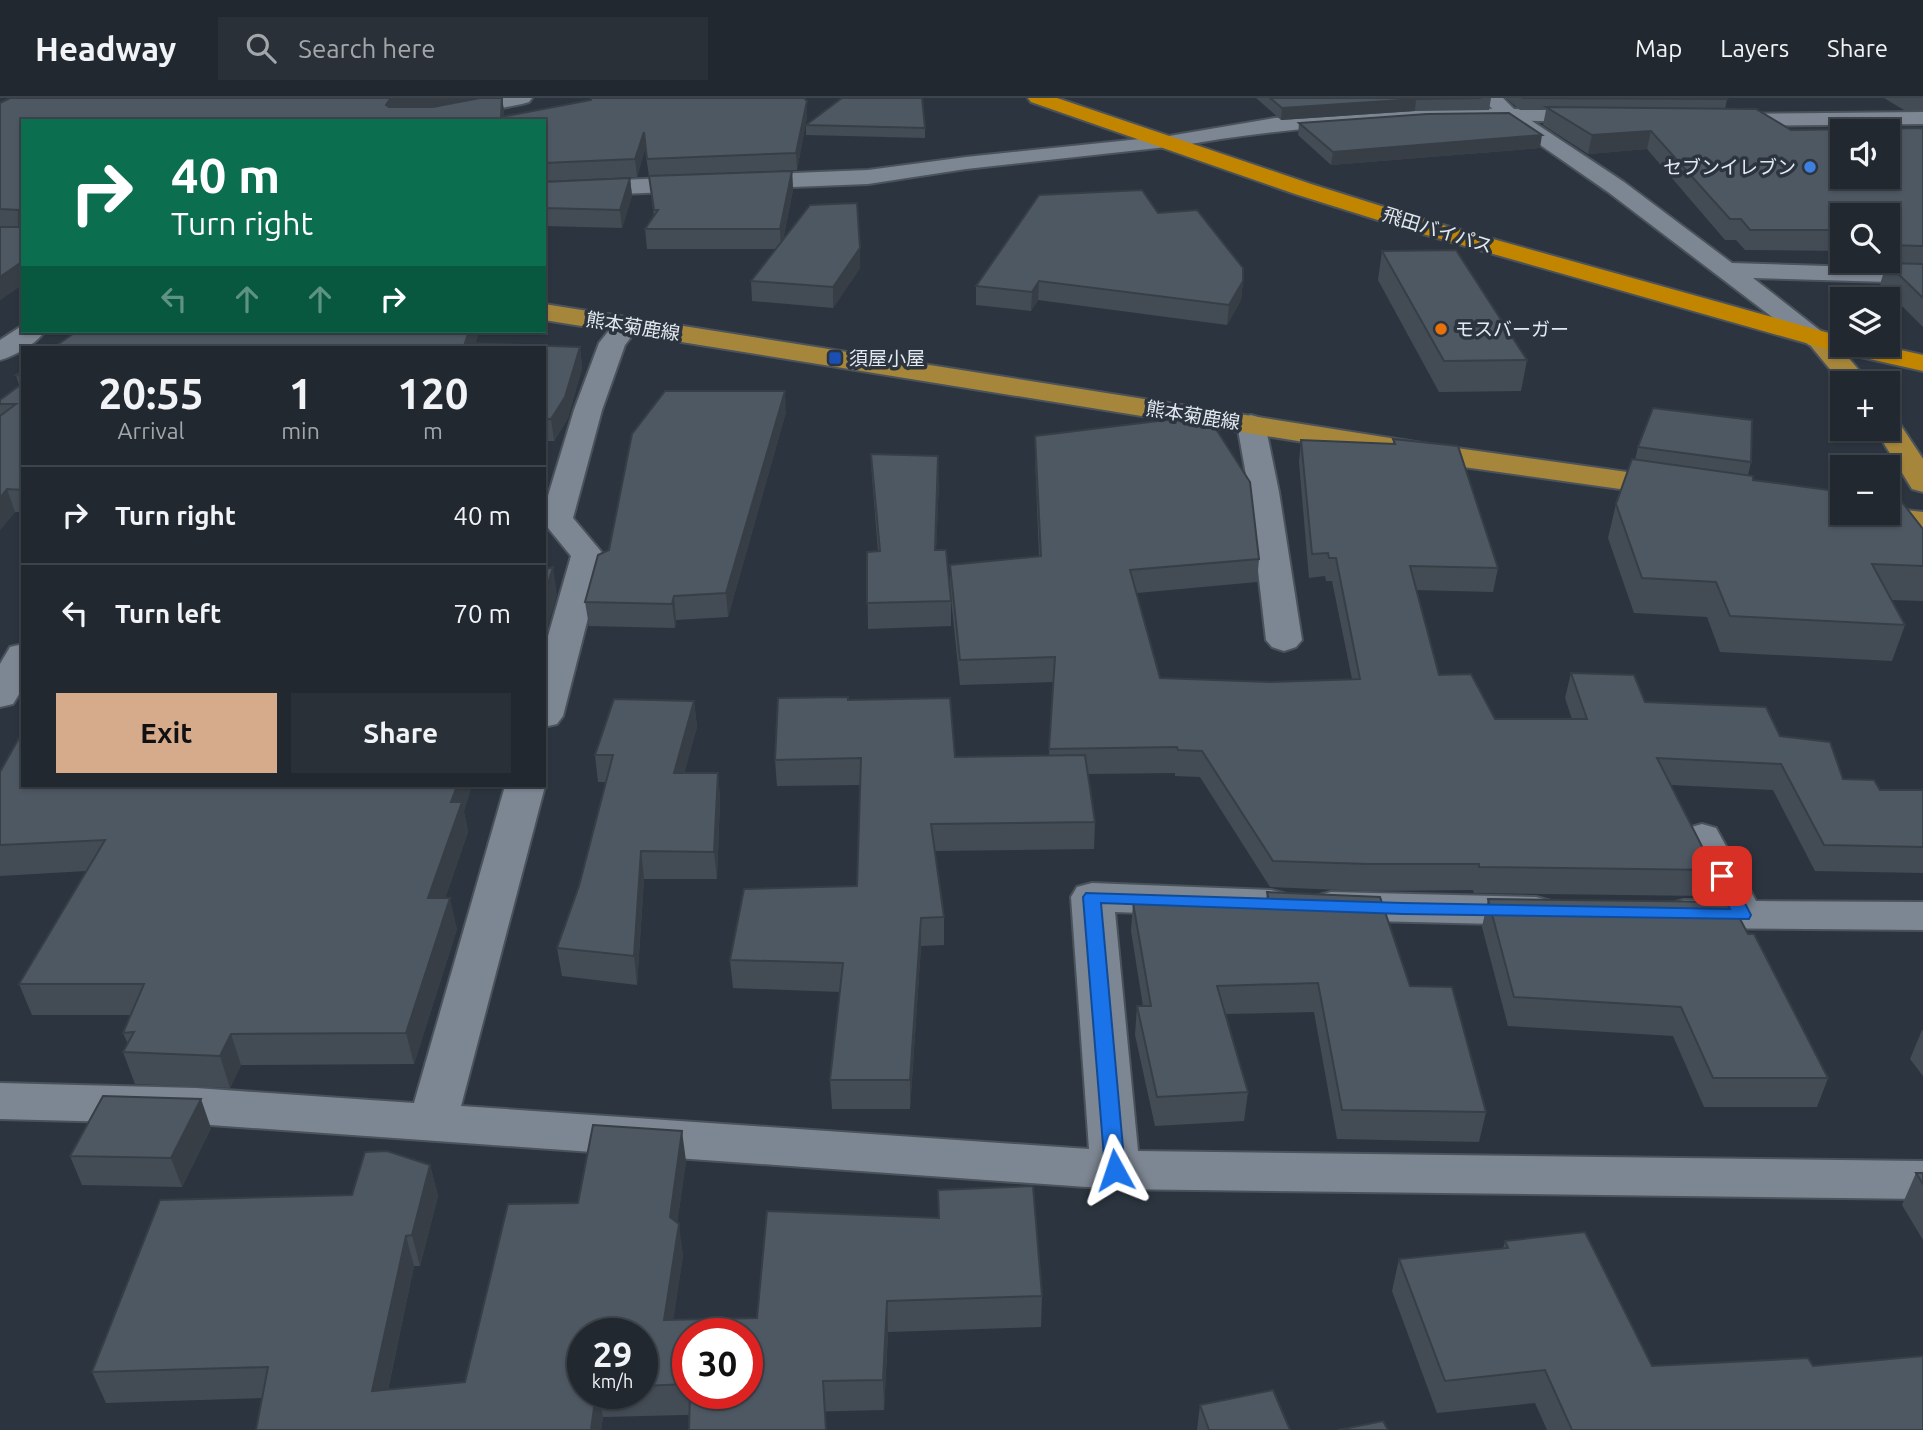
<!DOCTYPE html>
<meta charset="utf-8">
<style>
:root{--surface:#21282f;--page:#293037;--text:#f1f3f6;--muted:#a2a6aa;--line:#3e444b;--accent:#d6ab8b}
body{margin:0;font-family:Ubuntu,"Noto Sans JP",sans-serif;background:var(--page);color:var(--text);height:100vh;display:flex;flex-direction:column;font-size:26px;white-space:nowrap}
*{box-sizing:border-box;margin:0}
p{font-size:23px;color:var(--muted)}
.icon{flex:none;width:38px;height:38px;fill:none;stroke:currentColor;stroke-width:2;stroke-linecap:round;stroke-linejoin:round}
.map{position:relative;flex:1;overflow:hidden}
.details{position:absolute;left:21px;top:248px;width:525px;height:441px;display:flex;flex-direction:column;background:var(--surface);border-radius:0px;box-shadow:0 2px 5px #0004,0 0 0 2px var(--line)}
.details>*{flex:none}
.top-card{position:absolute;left:21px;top:21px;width:525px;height:214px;border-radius:0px;box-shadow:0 2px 5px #0004,0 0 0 2px var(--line);background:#0b6e4f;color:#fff;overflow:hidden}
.fabs{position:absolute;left:1830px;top:21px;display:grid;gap:14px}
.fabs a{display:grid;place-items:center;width:70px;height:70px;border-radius:0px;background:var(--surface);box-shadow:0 2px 5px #0004,0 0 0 2px var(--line);font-size:35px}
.speed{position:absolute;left:567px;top:1220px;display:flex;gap:14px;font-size:35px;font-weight:700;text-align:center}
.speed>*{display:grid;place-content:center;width:91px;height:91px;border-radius:50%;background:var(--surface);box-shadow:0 2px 5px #0004,0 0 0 2px var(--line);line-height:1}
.speed small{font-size:18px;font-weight:400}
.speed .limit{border:10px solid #d22;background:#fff;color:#111}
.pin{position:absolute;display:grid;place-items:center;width:60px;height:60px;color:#fff;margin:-30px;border-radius:14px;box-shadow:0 4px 10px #0006}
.me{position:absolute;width:77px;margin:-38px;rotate:355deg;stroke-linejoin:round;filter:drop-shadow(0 0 5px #0008)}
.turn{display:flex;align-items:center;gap:24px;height:147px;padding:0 35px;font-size:32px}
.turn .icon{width:91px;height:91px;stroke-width:2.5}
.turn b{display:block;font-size:49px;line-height:60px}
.lanes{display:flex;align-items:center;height:66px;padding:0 35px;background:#0003;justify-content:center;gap:35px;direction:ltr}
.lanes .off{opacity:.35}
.eta{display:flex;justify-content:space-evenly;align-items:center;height:119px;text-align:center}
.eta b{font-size:42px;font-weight:700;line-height:49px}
.primary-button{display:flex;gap:14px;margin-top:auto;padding:14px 35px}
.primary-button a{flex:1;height:80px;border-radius:0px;background:var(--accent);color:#111;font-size:28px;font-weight:700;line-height:80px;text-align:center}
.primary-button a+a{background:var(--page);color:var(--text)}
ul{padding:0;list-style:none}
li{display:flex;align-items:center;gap:21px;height:98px;padding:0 35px;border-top:2px solid var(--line)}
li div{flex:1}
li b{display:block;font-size:26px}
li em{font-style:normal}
header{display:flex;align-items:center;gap:42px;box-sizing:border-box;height:98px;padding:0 35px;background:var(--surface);border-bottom:2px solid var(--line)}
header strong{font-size:33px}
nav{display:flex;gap:38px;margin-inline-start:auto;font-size:24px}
.search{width:490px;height:63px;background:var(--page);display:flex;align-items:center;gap:18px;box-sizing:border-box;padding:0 24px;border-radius:0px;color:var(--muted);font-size:26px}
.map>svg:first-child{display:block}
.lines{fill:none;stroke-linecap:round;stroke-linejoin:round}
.street-casing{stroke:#4a525b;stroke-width:4}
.secondary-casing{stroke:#4a525b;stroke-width:4}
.primary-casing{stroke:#4a525b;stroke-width:4}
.highway-casing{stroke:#4a525b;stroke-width:4}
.street{fill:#7d8793;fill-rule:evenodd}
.secondary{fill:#7d8793;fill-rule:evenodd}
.primary{fill:#a6863b;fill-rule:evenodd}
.highway{fill:#c28500;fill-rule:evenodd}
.wall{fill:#434c55;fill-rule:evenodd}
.shaded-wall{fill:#373e45}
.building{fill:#4e5863;stroke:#373e45;stroke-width:2;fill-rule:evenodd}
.route{fill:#1a73e8;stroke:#114b97;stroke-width:2}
.shop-dot{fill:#3f7fe0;stroke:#2c353f;stroke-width:2.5}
.food-dot{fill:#e8710a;stroke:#2c353f;stroke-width:2.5}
.transit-dot{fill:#1a4fb4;stroke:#2c353f;stroke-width:2.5}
.labels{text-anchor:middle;stroke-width:7;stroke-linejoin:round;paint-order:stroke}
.far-poi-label{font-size:19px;fill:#e3e9f0;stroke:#2c353f;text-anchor:start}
.far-street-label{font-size:19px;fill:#e3e9f0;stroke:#2c353f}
</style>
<header>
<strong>Headway</strong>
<div class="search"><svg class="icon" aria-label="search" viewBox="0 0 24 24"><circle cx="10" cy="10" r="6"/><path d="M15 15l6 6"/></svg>Search here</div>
<nav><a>Map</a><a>Layers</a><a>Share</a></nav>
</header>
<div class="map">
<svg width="1923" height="1332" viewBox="0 0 1923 1332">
<rect width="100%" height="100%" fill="#2c353f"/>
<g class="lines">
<defs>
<g id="street">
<polygon points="491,0 532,0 529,4 522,6 435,23 392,23 395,19 402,17"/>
<polygon points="1482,0 1503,0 1514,11 1624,84 1732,165 1923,171 1923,185 1753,180 1831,241 1827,247 1818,249 1809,247 1608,94 1500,19"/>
<polygon points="1169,38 1176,40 1180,44 1176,48 966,71 868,86 544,99 544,85 868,72 966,59"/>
<polygon points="627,219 636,221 640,227 625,247 602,312 573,420 604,457 563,618 557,626 544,629 544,552 571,458 544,425 544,411 574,312 599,245 618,221"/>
<polygon points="1251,317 1261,320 1265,326 1279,394 1302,542 1296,549 1284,553 1272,549 1266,542 1249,394 1237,326 1241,320"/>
<polygon points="23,546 23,590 13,606 0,609 0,566 10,549"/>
<polygon points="505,688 545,688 461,1008 1089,1051 1071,799 1077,789 1092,785 1271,792 1286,796 1292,806 1286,816 1271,820 1115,814 1138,1053 1923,1063 1923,1101 1115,1091 196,1026 0,1021 0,985 196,990 414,1005"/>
<polygon points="1702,726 1716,730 1756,803 1923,804 1923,832 1684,830 1669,826 1663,816 1669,806 1684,802 1713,802 1682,739 1688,730"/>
<polygon points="1331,794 1536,799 1551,803 1557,813 1551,823 1536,827 1331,822 1316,818 1310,808 1316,798"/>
</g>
<g id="secondary">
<path d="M1435 10 1595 12 1602 14 1605 18 1602 22 1595 24C1451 20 1310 23 1169 50L1162 48 1158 44 1162 40 1169 38 1275 20Z"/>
<polygon points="1923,14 1923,26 1722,28 1715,26 1712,22 1715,18 1722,16"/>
<path d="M23 227V233H45C36 246 15 258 0 262V242Z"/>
</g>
<g id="primary">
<polygon points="544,206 1428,346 1677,381 1688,383 1692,390 1688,397 1677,399 1428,364 544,222"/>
<polygon points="1818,233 1827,235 1870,285 1843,287 1805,241 1809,235"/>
<polygon points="1888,320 1898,323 1923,361 1923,394 1912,391 1875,331 1888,331"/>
<polygon points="1888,410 1923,414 1923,434 1847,422 1842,415 1888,415"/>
</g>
<polygon id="highway" points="1028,0 1057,0 1311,86 1432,124 1843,239 1843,247 1878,247 1923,257 1923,273 1834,253 1416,134 1295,96 1031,4"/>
</defs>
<use href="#street" class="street-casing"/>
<use href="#secondary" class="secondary-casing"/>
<use href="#primary" class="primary-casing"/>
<use href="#highway" class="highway-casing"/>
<use href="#street" class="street"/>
<use href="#secondary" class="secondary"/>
<use href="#primary" class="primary"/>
<use href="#highway" class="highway"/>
</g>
<g class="wall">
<polygon points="480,0 502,0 504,19 807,3 807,19 797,72 649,78 645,51 637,79 544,83 544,23 23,23 23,186 0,202 0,5 433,9"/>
<polygon points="1256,0 1491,0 1489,12 1415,13 1281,22"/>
<polygon points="1506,0 1726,0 1727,1 1725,11 1791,32 1923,30 1923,229 1880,186 1886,168 1860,166 1857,163 1888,163 1888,117 1843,117 1843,153 1745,152 1736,142 1725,142 1647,51 1588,56 1543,27 1546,12 1520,12"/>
<polygon points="1884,0 1923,0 1923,12 1904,12"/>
<polygon points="1299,25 1540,50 1331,67 1298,37"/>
<polygon points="806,27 925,30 925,40 806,37"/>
<polygon points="792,73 793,92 783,142 860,170 833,210 752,203 751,183 776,151 647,151 645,131 654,119 649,78"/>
<polygon points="630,80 632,98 622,130 544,128 544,84"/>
<polygon points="1158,115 1243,183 1241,202 1227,227 1038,202 1031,213 976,207 976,188"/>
<polygon points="1382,153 1527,262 1521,293 1439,294 1378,182"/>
<polygon points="77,233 480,233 475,245 580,249 582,270 568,320 554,343 544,343 544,250 53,250"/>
<polygon points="23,272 23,414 15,414 0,432 0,302 19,287 16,277"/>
<polygon points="786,314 728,519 676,522 675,530 589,528 585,504 609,452"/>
<polygon points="1035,338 1259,461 1257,484 1137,495 1160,580 1270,584 1352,581 1332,483 1326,483 1325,478 1309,480 1299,364 1301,342 1393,346 1393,341 1498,470 1493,494 1416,492 1439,577 1495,621 1572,621 1565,600 1571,575 1645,604 1780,638 1843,681 1880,692 1923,692 1923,775 1815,773 1773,692 1671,687 1714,772 1706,798 1474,795 1473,792 1364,793 1270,789 1200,679 1175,678 1175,675 1088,676 1095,724 1094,751 935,753 944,819 944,847 921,848 910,1011 832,1011 830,982 840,894 733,890 730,862 857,788 860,687 777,688 775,662 849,602 955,659 1049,657 1053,584 960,587 950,491 950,467 1039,458 1035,360"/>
<polygon points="1638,349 1751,364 1748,377 1753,382 1923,431 1923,503 1891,502 1905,527 1892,563 1720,554 1707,519 1634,515 1608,440 1616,406 1635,362"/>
<polygon points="871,356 939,382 936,452 951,503 951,528 868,531 867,454 878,453 872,380"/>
<polygon points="694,603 697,629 684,675 718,675 720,702 717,781 644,781 637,887 562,878 557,850 579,788 606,684 598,684 595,657"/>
<polygon points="0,674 464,714 468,734 445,800 457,831 414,966 241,967 230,990 135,986 123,954 128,946 123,935 131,917 32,917 19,886 86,773 0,778"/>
<polygon points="1267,794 1410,888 1486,1014 1479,1044 1337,1041 1314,914 1226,916 1248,994 1244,1023 1155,1028 1135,937 1137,908 1143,908 1131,833 1133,805 1266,803"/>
<polygon points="1488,801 1748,836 1828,980 1817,1009 1704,1009 1673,938 1508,928 1482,829"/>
<polygon points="1922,932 1923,932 1923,978 1910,961"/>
<polygon points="211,1030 182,1089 82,1087 70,1058"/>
<path d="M686 1063 677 1125 683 1157 673 1222 757 1220 938 1120V1092L1042 1198 1041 1229 888 1234 884 1312 603 1319 601 1332H256L262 1300 106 1305 92 1274 352 1097 430 1067 438 1098 420 1168H414L388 1292 465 1284 578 1105ZM642 1236V1295H583ZM688 1236 747 1295H688Z"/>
<polygon points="1916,1075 1923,1075 1923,1142 1902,1107"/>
<polygon points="1505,1143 1652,1268 1813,1268 1923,1332 1547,1332 1535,1305 1437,1315 1392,1193 1399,1161 1503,1151"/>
<polygon points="1200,1307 1290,1332 1197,1332"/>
</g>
<g class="shaded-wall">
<polygon points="393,0 477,0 402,14 393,17 386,7 390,1"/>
<polygon points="502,0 504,12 504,23 501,19"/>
<polygon points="1416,1 1415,13 1281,22 1282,10"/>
<polygon points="807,3 807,19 797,72 796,55"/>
<polygon points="1651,33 1647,51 1588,56 1592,37"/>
<polygon points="644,34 645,51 637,79 635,61"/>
<polygon points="1542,37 1540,50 1331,67 1333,54"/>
<polygon points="792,73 793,92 781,151 780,131"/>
<polygon points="630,80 632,98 622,130 620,112"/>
<polygon points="860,150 860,170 833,210 833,189"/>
<polygon points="23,163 23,186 0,202 0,179"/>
<polygon points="1039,183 1038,202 1031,213 1032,194"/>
<polygon points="1243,183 1241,202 1227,227 1229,207"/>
<polygon points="469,233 480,233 473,250 465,245"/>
<polygon points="580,249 582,270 568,320 554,343 551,321"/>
<polygon points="785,293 786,314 728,519 726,495"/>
<polygon points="938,358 939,382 935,476 935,452"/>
<polygon points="7,391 15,414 0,432 0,400"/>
<polygon points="553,469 557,497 544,542 544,499"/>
<polygon points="674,498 676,522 675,530 672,506"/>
<polygon points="694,603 697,629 677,702 674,675"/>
<polygon points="718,675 720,702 717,781 714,754"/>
<polygon points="457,688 472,688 464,714 468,734 435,831 428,800 451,704"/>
<polygon points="641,753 644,781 637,887 634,858"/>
<polygon points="450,800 457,831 414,966 406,935"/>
<polygon points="921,820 921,848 910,1011 910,982"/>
<polygon points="231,936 241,967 230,990 220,958"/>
<polygon points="201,1001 211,1030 182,1089 171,1060"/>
<polygon points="682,1033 686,1063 674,1149 670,1119"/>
<polygon points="430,1067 438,1098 420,1168 412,1137"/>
<polygon points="679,1126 683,1157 669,1253 664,1222"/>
<polygon points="406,1138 414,1168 381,1324 372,1293"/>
<polygon points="887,1203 888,1234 884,1312 883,1282"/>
<polygon points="596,1295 598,1295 603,1319 601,1332 591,1332"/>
</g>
<g class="building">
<polygon points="10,0 393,0 390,1 386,7 389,9 433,9 480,0 502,0 501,19 591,2 591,0 804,0 807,3 796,55 647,61 644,34 635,61 544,65 544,23 23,23 23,163 0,179 0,129 19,129 19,112 0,111 0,5"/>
<polygon points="842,0 922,0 925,30 806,27"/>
<polygon points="1270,0 1481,0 1416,1 1282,10"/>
<polygon points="1522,0 1726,0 1727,1"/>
<path d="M1546 9 1756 11 1791 32 1923 30V148L1888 147V117H1843V132H1750L1741 121H1730L1651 33 1592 37ZM1843 33H1888V79H1843Z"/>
<polygon points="1509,15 1542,37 1333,54 1299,25 1427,16"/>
<polygon points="792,73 780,131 645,131 658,112 654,112 649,78"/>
<polygon points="630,80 620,112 544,110 544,84"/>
<polygon points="1142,92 1158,115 1197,112 1243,170 1243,183 1229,207 1039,183 1032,194 976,188 1039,97"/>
<polygon points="857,105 860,150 833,189 751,183 810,107"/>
<polygon points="1456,152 1527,262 1444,263 1382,153"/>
<polygon points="1887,165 1923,166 1923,200"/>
<polygon points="77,233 469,233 465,245 580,249 565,299 551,321 544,321 544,250 53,250"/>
<polygon points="23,272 23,278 16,277"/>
<polygon points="23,285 23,392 7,391 0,400 0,318 16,306 0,306 0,302"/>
<polygon points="665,293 785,293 726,495 674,498 672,506 585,504 598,457 609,452 632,336"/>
<polygon points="1653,310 1752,322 1751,364 1638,349"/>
<polygon points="1207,317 1250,384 1259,461 1130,472 1160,580 1270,584 1360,581 1336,460 1329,460 1328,455 1312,456 1301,342 1395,346 1393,341 1458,348 1498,470 1410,468 1439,577 1471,576 1495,621 1587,621 1571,575 1634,577 1645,604 1766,609 1780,638 1830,644 1843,681 1874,682 1880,692 1923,692 1923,749 1824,747 1781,666 1657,660 1714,772 1479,769 1479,766 1368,766 1273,763 1202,653 1178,652 1177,649 1049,651 1055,559 960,562 950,467 1041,458 1035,338"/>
<polygon points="871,356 938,358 935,452 946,452 951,503 867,505 867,454 880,453"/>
<polygon points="1632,361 1753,378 1753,382 1843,394 1843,415 1888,415 1888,401 1901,403 1923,431 1923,468 1872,466 1905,527 1730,518 1716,484 1642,480 1616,406"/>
<polygon points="553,469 544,499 544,472"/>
<polygon points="848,599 848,602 950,600 955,659 1085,657 1095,724 931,726 944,819 921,820 910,982 830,982 843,865 730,862 744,791 857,788 861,660 775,662 778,600"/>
<polygon points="614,601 694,603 674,675 718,675 714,754 641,753 634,858 557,850 579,788 613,657 595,657"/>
<polygon points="23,633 23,688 457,688 451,704 462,704 428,800 450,800 406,935 231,936 220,958 123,954 134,934 123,935 144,886 19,886 105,742 0,747 0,674"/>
<polygon points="1267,794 1380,799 1410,888 1452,889 1486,1014 1342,1012 1318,885 1217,888 1248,994 1157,999 1137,908 1151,908 1133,805 1269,803"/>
<polygon points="1488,801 1731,804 1748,836 1754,836 1828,980 1713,980 1681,909 1514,899"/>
<polygon points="103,998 201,1001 171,1060 70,1058"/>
<polygon points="593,1027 682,1033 670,1119 679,1126 664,1222 757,1220 767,1113 939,1120 938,1092 1033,1088 1042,1198 887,1203 883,1282 823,1283 826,1332 689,1332 690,1295 747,1295 747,1236 688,1236 688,1286 642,1288 642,1236 583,1236 583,1295 596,1295 591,1332 256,1332 268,1269 92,1274 160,1102 352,1097 365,1054 387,1053 430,1067 412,1137 406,1138 372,1293 465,1284 508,1106 578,1105"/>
<polygon points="1916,1075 1923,1075 1923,1086"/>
<polygon points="1585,1134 1652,1268 1808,1260 1813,1268 1923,1258 1923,1332 1572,1332 1545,1272 1445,1283 1399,1161 1508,1150 1505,1143"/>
<polygon points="1273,1292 1290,1332 1209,1332 1200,1307"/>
<polygon points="1383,1323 1388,1332 1338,1332"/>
</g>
<polygon class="route" points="1722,772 1731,778 1751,817 1749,821 1403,816 1101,805 1125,1072 1122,1077 1115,1080 1108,1077 1105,1072 1083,799 1086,795 1403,805 1730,811 1714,778"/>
<circle class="shop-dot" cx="1810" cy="69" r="7"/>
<circle class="food-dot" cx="1441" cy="231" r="7"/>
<rect class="transit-dot" x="828" y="253" width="14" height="14" rx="3.5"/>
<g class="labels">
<g class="far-poi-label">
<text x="1796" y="76" text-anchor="end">セブンイレブン</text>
<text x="1455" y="238">モスバーガー</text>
<text x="849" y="267">須屋小屋</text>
</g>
<g class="far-street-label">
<text transform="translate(1438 132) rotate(17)" y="7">飛田バイパス</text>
<text transform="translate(633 228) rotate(9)" y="7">熊本菊鹿線</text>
<text transform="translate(1193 317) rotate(9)" y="7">熊本菊鹿線</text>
</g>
</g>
</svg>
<div class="fabs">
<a><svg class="icon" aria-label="sound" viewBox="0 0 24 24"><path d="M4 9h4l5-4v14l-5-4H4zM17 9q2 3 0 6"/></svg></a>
<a><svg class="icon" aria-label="search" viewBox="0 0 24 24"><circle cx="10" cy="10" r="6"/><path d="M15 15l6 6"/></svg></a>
<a><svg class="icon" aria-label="layers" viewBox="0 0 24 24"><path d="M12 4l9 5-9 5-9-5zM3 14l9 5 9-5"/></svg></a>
<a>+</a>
<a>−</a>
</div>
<div class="speed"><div>29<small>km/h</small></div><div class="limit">30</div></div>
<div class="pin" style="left:1722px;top:778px;background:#d93025"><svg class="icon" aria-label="arrive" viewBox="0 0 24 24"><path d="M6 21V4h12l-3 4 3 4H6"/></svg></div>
<svg class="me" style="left:1115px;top:1072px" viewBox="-20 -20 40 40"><path d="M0-17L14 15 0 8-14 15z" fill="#1a73e8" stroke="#fff" stroke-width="4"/></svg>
<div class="top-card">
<div class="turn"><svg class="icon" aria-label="right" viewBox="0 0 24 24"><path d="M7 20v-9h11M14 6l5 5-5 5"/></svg><div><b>40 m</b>Turn right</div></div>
<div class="lanes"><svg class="icon off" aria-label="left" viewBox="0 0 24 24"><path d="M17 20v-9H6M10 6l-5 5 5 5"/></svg><svg class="icon off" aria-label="ahead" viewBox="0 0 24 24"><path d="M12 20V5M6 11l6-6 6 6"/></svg><svg class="icon off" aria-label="ahead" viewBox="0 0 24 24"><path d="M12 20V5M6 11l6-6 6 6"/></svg><svg class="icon" aria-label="right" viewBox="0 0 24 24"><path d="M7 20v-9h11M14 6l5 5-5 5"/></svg></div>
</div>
<section class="details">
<div class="eta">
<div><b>20:55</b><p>Arrival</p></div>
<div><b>1</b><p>min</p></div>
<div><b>120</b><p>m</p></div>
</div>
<ul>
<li><svg class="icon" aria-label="right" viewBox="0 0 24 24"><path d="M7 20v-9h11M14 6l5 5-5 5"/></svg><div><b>Turn right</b></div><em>40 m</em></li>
<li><svg class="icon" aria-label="left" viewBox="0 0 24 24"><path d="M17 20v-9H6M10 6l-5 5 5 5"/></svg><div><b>Turn left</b></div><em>70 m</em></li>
</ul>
<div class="primary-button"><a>Exit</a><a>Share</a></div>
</section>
</div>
